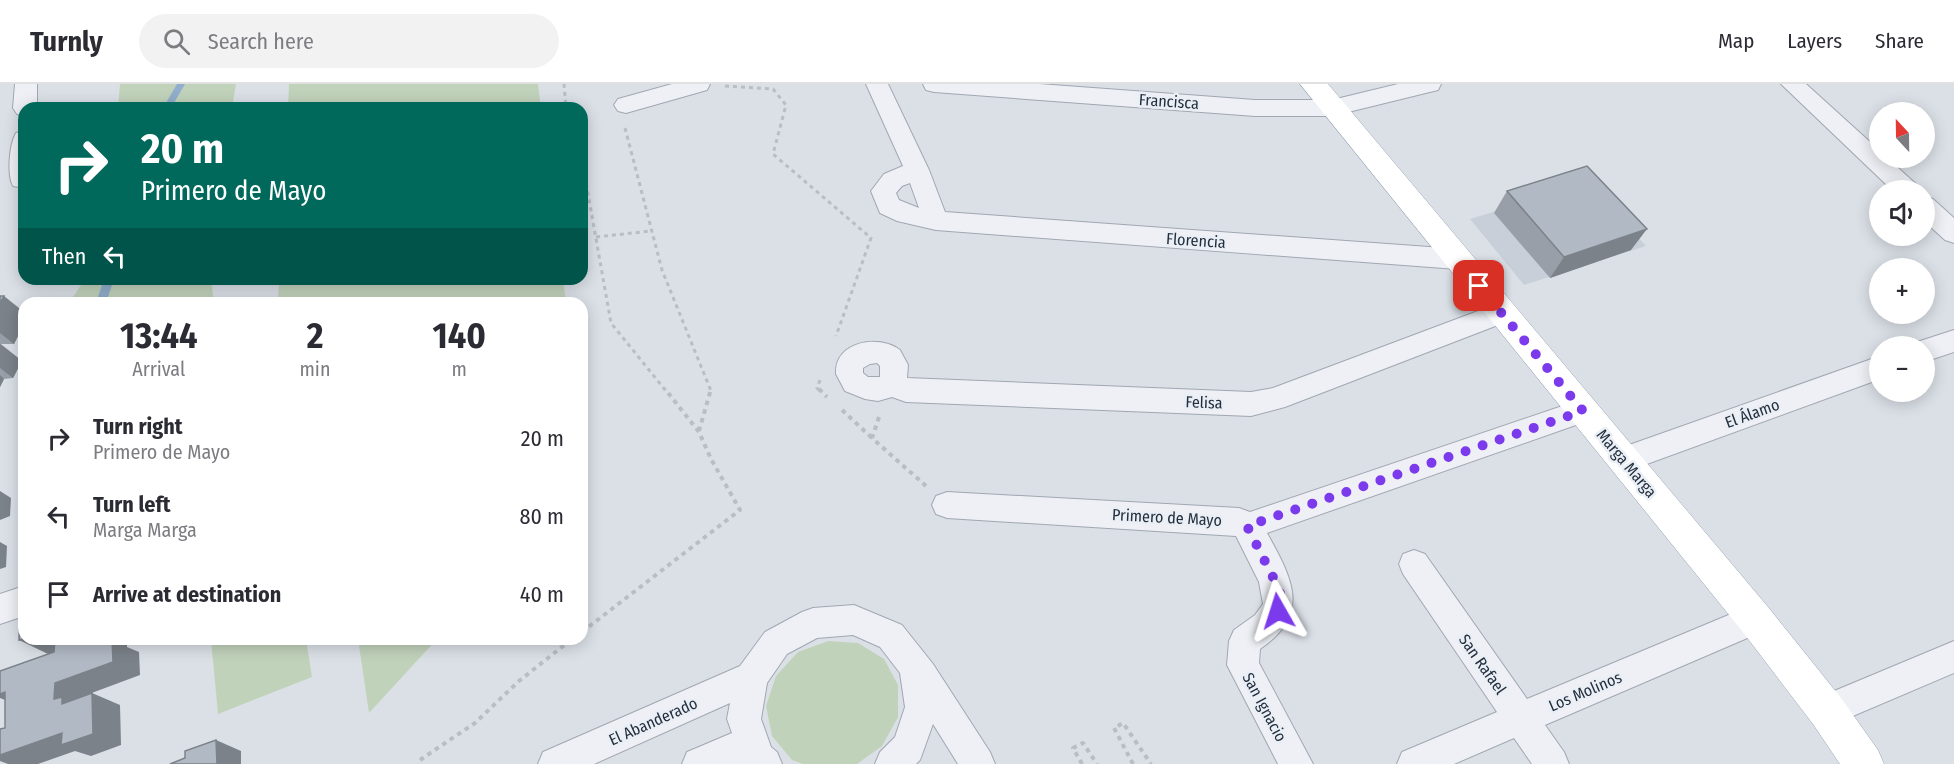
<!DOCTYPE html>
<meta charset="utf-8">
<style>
:root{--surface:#fff;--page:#f2f2f3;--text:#2b2b33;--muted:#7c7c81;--line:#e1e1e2}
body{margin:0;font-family:"Fira Sans Condensed",sans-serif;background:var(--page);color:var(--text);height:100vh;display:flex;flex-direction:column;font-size:22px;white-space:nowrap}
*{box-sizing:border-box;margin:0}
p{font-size:20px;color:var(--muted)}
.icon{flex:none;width:33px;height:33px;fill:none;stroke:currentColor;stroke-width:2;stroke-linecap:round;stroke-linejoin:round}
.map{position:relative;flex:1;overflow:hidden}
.panel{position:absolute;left:18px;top:213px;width:570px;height:348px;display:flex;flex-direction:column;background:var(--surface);border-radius:18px;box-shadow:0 3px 15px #0003}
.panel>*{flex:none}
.top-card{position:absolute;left:18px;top:18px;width:570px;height:183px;border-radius:18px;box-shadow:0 3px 15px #0003;background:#00695c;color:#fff;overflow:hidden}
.needle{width:39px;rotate:338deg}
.fabs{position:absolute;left:1869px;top:18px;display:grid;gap:12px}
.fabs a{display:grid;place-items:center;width:66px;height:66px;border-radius:50%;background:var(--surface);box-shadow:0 3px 15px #0003;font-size:30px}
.pin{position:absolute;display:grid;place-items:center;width:51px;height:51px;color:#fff;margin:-26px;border-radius:12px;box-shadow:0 3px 9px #0006}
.me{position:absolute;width:66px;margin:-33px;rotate:354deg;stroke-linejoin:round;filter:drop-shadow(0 0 4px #0008)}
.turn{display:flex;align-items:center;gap:21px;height:126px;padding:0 24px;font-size:27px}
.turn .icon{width:78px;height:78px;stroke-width:2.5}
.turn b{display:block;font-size:42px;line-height:51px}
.then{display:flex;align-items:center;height:57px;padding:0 24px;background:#0003;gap:12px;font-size:22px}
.eta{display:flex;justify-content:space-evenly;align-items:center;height:102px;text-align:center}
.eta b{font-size:36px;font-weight:700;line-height:42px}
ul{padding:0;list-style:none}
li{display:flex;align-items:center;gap:18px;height:78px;padding:0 24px}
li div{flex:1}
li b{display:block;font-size:22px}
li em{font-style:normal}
header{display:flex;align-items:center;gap:36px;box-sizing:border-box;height:84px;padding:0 30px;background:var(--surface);border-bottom:2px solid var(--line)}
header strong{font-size:28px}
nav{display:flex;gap:33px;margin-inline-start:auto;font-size:21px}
.search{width:420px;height:54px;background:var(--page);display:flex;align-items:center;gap:15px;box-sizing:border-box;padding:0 21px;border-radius:33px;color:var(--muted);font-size:22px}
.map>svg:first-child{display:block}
.built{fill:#c8cfd9}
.green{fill:#c1d2bb}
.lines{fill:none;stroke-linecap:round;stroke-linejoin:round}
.stream{fill:#91aecc;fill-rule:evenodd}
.minor-casing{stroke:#a0a7b1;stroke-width:2}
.primary-casing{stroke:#99a4b4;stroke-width:1}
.path-far1{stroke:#b9bec5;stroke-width:3;stroke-dasharray:4 4;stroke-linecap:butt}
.path{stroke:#b9bec5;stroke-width:4;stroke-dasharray:4.5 4.5;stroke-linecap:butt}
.minor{fill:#eef0f5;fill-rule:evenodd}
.primary{fill:#fff;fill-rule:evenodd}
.wall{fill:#989fa9}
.shaded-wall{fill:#7c8289}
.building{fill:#b1b9c4;stroke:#7c8289;stroke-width:1.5}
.route{stroke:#7c3aed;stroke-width:10;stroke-dasharray:0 18}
.labels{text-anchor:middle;stroke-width:5;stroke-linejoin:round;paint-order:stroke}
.street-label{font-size:16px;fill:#232e3e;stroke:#eaeff5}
</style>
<header>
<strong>Turnly</strong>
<div class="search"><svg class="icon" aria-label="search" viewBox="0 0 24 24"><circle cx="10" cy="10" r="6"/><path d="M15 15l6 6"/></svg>Search here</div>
<nav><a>Map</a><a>Layers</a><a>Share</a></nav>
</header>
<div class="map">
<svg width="1954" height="680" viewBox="0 0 1954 680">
<rect width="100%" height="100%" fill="#dbe0e7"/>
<polygon class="built" points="1589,99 1646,162 1524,201 1470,135"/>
<g class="green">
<polygon points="120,0 236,0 232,24 118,24"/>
<polygon points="289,0 538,0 541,24 288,24"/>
<polygon points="85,195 211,195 214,219 69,219"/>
<polygon points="279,195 563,195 566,219 278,219"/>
<polygon points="211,555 306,555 312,593 218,630"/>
<polygon points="358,555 437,555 369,629"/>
<polygon points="828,557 858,559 884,575 898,601 898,633 882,662 857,680 803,680 792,676 772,652 766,622 776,592 798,568"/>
</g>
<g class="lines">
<g class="stream">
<polygon points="177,0 185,0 171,24 163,24"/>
<polygon points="104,195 114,195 106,219 96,219"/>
</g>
<defs>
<g id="minor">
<polygon points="15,0 37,0 37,24 24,24 24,32 17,30 13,24"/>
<polygon points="672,0 710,0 707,6 626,29 618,27 614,21 618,15"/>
<path d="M866 0H888L929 86 945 128 1457 165 1466 168 1470 175 1466 182 1457 185 936 146 897 137 880 129 871 107 884 90 903 82ZM910 99 919 124 899 116 896 109 902 102Z"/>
<polygon points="923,0 1039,0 1255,16 1332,16 1398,0 1441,0 1438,6 1332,32 1255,32 934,8 926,6"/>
<polygon points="1781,0 1806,0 1880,67 1880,74 1887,74 1916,100 1919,106 1892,106"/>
<path d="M24 47V104L13 102C7 91 9 61 16 49Z"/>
<polygon points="1924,113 1933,115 1954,134 1954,159 1945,156 1924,137"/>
<path d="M1502 218 1511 222 1515 229 1511 236 1285 323 1251 332 906 318 892 313 878 317 865 315 845 307 836 290C834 257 879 250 900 266L908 281 907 294 1251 308 1273 304ZM877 279 880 282V293H868L863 289V284L870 280Z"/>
<polygon points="1954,246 1954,268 1924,278 1924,262 1913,262 1914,259"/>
<polygon points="1880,272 1880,295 1625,388 1615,384 1610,375 1615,366"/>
<path d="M1583 315 1593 319 1597 327 1593 335 1267 449C1292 494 1312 530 1260 565L1259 579 1313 680H1278L1227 581 1229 557 1234 546 1255 531 1263 520 1259 498 1236 452 947 434 936 430 932 421 936 412 947 408 1239 424 1250 428Z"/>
<polygon points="1414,466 1425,470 1527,615 1755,520 1766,524 1771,535 1766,546 1545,641 1564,668 1569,680 1532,680 1514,654 1454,680 1397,680 1402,668 1497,628 1403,490 1399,480 1403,470"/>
<polygon points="24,502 24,532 0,540 0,510"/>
<polygon points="854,521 902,541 933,580 990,668 995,680 958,680 933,640 920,676 916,680 875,680 880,668 895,653 905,623 900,589 880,563 853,551 817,554 787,570 767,599 761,635 771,663 777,668 782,680 682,680 687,668 732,649 727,635 730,619 594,680 538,680 543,668 740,582 765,548 802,528 813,524"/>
<polygon points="1954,557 1954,589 1827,643 1815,639 1810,627 1815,615"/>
</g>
<polygon id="primary" points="1300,0 1328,0 1768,523 1841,614 1878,666 1884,680 1840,680 1813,640 1742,547"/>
</defs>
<use href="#minor" class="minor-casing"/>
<use href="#primary" class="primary-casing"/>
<g class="path-far1">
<polyline points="564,0 566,24"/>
<polyline points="725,2 773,5 786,21 773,70 871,154 836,252"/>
<polyline points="625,44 662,186 711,307"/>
<polyline points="582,76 611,239 666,307"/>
<polyline points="596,153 651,147"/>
<polyline points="820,296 817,304 820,307"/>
</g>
<g class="path">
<polyline points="819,305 827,313"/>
<polyline points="842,326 872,354"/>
<polyline points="879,333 872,354 926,402"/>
<polyline points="699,347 711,305"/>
<polyline points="582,548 740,426 711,375 699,348 665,305"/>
<polyline points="420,676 475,639 519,597 572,555"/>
<polyline points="1082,680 1073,664 1083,659 1097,680"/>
<polyline points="1133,680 1114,644 1123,639 1151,680"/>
</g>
<use href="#minor" class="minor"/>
<use href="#primary" class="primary"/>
</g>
<g class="wall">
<polygon points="1507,107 1631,166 1550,194 1494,129"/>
<polygon points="0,212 24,228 24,240 14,260 1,260 22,277 13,294 4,295 0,303"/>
</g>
<g class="shaded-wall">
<polygon points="1647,145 1631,166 1550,194 1564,173"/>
<polygon points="4,212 24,228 24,240 14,260 0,249 0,219"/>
<polygon points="0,260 22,277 13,294 0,284"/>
<polygon points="0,291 4,295 0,303"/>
<polygon points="0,407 11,414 10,432 0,436"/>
<polygon points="0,458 7,462 6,483 0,485"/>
<polygon points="24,555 66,555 83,566 48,570 19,556"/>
<polygon points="101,555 127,555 127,563 139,568 140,591 62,620 54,615 55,599 101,558"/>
<polygon points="5,608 25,624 0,614 0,610"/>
<polygon points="92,609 120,621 121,661 91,672 75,667 38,680 8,680 0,677 0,671"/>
<polygon points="216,656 241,667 241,680 217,680"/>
</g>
<g class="building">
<polygon points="1587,82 1647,145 1564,173 1507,107"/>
<polygon points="0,212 4,212 0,219"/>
<polygon points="24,519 24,555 19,556 20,520"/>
<polygon points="55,555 101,555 101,558 112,555 113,578 55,599 54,615 62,613 62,620 92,609 93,650 61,661 62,649 0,671 0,645 5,644 5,608 0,610 0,587 54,568"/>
<polygon points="216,656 217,680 170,680 185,674 185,667"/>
</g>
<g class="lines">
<polyline class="route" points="1278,527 1280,507 1247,442 1583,327 1479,202"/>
</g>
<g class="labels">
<g class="street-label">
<text transform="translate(1169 17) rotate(4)" y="6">Francisca</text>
<text transform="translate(1196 156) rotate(4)" y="6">Florencia</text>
<text transform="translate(1204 318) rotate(2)" y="6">Felisa</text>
<text transform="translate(1752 329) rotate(-20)" y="6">El Álamo</text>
<text transform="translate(1627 379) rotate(50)" y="6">Marga Marga</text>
<text transform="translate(1167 433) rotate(3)" y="6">Primero de Mayo</text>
<text transform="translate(1483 580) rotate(55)" y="6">San Rafael</text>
<text transform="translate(1585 607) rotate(-23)" y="6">Los Molinos</text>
<text transform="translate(1265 623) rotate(62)" y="6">San Ignacio</text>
<text transform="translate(653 637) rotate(-24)" y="6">El Abanderado</text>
</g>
</g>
</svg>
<div class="fabs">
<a><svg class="needle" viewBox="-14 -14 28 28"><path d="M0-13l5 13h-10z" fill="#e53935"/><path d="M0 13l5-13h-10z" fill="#7c7c81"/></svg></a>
<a><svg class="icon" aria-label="sound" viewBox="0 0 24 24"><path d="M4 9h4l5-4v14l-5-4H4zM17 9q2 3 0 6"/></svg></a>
<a>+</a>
<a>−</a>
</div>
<div class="pin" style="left:1479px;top:202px;background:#d93025"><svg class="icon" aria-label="arrive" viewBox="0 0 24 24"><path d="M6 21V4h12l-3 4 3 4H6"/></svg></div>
<svg class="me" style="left:1278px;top:527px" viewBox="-20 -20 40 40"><path d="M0-17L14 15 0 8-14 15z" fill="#7c3aed" stroke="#fff" stroke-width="4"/></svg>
<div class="top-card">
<div class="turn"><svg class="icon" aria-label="right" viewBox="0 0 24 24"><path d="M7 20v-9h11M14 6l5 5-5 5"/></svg><div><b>20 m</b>Primero de Mayo</div></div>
<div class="then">Then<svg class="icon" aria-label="left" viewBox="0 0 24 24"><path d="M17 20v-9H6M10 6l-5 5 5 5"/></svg></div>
</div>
<section class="panel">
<div class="eta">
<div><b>13:44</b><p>Arrival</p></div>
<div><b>2</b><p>min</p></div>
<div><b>140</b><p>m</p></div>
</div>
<ul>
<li><svg class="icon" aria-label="right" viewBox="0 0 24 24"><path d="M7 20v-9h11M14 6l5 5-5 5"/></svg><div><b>Turn right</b><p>Primero de Mayo</p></div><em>20 m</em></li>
<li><svg class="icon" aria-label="left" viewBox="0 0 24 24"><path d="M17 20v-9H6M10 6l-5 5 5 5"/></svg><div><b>Turn left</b><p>Marga Marga</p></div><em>80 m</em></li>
<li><svg class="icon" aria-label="arrive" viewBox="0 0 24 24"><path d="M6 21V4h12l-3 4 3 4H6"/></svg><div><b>Arrive at destination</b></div><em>40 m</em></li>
</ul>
</section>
</div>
